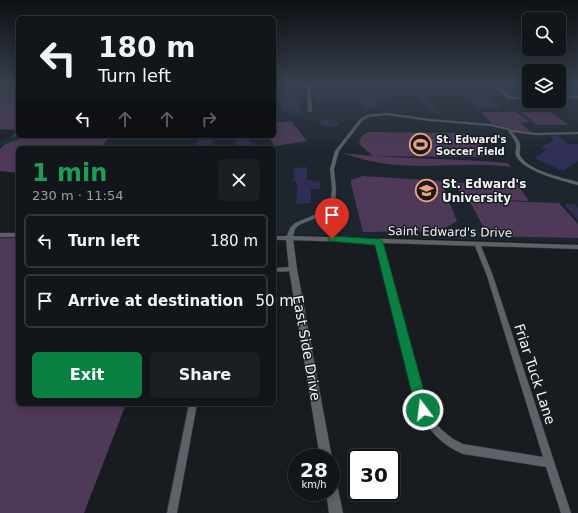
<!DOCTYPE html>
<meta charset="utf-8">
<style>
:root{--surface:#121519;--page:#1b1e22;--text:#f1f3f6;--muted:#9c9fa2;--line:#313438;--accent:#0b8043}
body{margin:0;font-family:"DejaVu Sans",sans-serif;background:var(--page);color:var(--text);height:100vh;display:flex;flex-direction:column;font-size:15px;white-space:nowrap}
*{box-sizing:border-box;margin:0}
p{font-size:13px;color:var(--muted)}
.icon{flex:none;width:22px;height:22px;fill:none;stroke:currentColor;stroke-width:2;stroke-linecap:round;stroke-linejoin:round}
.map{position:relative;flex:1;overflow:hidden}
.details{position:absolute;left:16px;top:146px;width:260px;height:260px;display:flex;flex-direction:column;background:var(--surface);border-radius:6px;box-shadow:0 2px 10px #0003,0 0 0 1px var(--line)}
.details>*{flex:none}
.hud{position:absolute;left:16px;top:16px;width:260px;height:122px;border-radius:6px;box-shadow:0 2px 10px #0003,0 0 0 1px var(--line);background:#121519;color:var(--text);overflow:hidden}
.controls{position:absolute;left:522px;top:12px;display:grid;gap:8px}
.controls a{display:grid;place-items:center;width:44px;height:44px;border-radius:6px;background:var(--surface);box-shadow:0 2px 10px #0003,0 0 0 1px var(--line);font-size:20px}
.speed{position:absolute;left:288px;top:449px;display:flex;gap:8px;font-size:20px;font-weight:700;text-align:center}
.speed>*{display:grid;place-content:center;width:52px;height:52px;border-radius:50%;background:var(--surface);box-shadow:0 2px 10px #0003,0 0 0 1px var(--line);line-height:1}
.speed small{font-size:10px;font-weight:400}
.speed .limit{border:2px solid #111;border-radius:6px;background:#fff;color:#111}
.pin{position:absolute;display:grid;place-items:center;width:34px;height:34px;color:#fff;margin:-41px -17px;border-radius:50% 50% 50% 0;rotate:-45deg;box-shadow:0 0 4px #0007}
.pin .icon{rotate:45deg}
.me{position:absolute;width:44px;margin:-22px;rotate:345deg;stroke-linejoin:round;filter:drop-shadow(0 0 3px #0008)}
.turn{display:flex;align-items:center;gap:14px;height:84px;padding:0 16px;font-size:18px}
.turn .icon{width:52px;height:52px;stroke-width:2.5}
.turn b{display:block;font-size:28px;line-height:34px}
.lanes{display:flex;align-items:center;height:38px;padding:0 16px;background:#0003;justify-content:center;gap:20px;direction:ltr}
.lanes .off{opacity:.35}
.round{display:grid;place-items:center;flex:none;width:42px;height:42px;border-radius:6px;background:var(--page)}
.overview{display:flex;align-items:center;justify-content:space-between;height:68px;padding:0 16px}
h1{font-size:24px;font-weight:700;line-height:30px;color:#1e9e55}
.button{display:flex;gap:8px;margin-top:auto;padding:8px 16px}
.button a{flex:1;height:46px;border-radius:6px;background:var(--accent);color:#fff;font-size:16px;font-weight:700;line-height:46px;text-align:center}
.button a+a{background:var(--page);color:var(--text)}
ul{padding:0;list-style:none}
li{display:flex;align-items:center;gap:12px;height:54px;margin:0 8px 6px;padding:0 8px;border:2px solid var(--line);border-radius:6px}
li div{flex:1}
li b{display:block;font-size:15px}
li em{font-style:normal}
.map>svg:first-child{display:block}
.built{fill:#1d252f}
.green{fill:#4f3958}
.lines{fill:none;stroke-linecap:round;stroke-linejoin:round}
.river{fill:#0c3333;fill-rule:evenodd}
.building{fill:#312e56}
.minor-casing{stroke:#33363a;stroke-width:1}
.tertiary-casing{stroke:#33363a;stroke-width:1}
.minor{fill:#5d6269;fill-rule:evenodd}
.tertiary{fill:#5d6269;fill-rule:evenodd}
.route{fill:#0b8043;stroke:#07532c}
.labels{text-anchor:middle;stroke-width:3;stroke-linejoin:round;paint-order:stroke}
.far-poi-label{font-size:10px;font-weight:bold;fill:#f1f4f7;stroke:#181c21;text-anchor:start}
.poi-label{font-size:12px;font-weight:bold;fill:#f1f4f7;stroke:#181c21;text-anchor:start}
.street-label{font-size:12px;fill:#f1f4f7;stroke:#181c21}
.near-street-label{font-size:14px;fill:#f1f4f7;stroke:#181c21}
</style>
<div class="map">
<svg width="578" height="513" viewBox="0 0 578 513">
<rect width="100%" height="100%" fill="#181c21"/>
<polygon class="built" points="274,85 529,85 529,101 559,101 559,85 578,85 578,243 274,234 274,148 100,148 108,139 85,136 274,136"/>
<g class="green">
<polygon points="0,85 18,85 18,136 85,136 108,139 100,148 18,148 18,173 0,171 0,149 18,130 0,129"/>
<polygon points="481,112 516,112 530,122 520,123 531,132 516,130 491,123"/>
<polygon points="521,112 550,112 569,125 537,125"/>
<polygon points="291,121 307,141 275,146 268,136 274,136 274,123"/>
<polygon points="368,132 462,133 481,143 485,151 482,157 373,156 361,146 359,142 362,136"/>
<path d="M342 153C397 159 453 158 508 163L511 167C470 161 427 169 387 164 372 162 357 158 342 153Z"/>
<polygon points="363,176 441,181 457,221 440,231 363,232 351,184 351,180"/>
<polygon points="455,183 517,184 529,201 463,199"/>
<polygon points="469,200 559,203 578,224 578,238 488,236"/>
<polygon points="0,238 18,238 18,404 126,404 84,513 0,513"/>
</g>
<g class="lines">
<polygon class="river" points="18,135 27,136 0,146 0,141"/>
</g>
<g class="building">
<polygon points="516,86 529,86 529,96 515,95 506,88 519,88"/>
<polygon points="283,88 296,88 296,92 300,92 301,102 299,102 301,114 292,113 292,110 282,110 280,95 283,95"/>
<polygon points="314,88 362,88 363,91 387,91 393,102 375,102 379,109 363,109 360,102 316,102"/>
<polygon points="559,88 575,88 578,90 578,95 559,96"/>
<polygon points="482,89 491,89 497,95 486,96 501,109 479,109 466,96 453,95 448,90 484,91"/>
<polygon points="418,96 425,96 437,111 429,111"/>
<polygon points="327,119 337,120 340,124 336,126 330,127 323,126 318,122"/>
<polygon points="234,136 245,136 257,148 241,148 236,146 237,144"/>
<polygon points="550,136 558,136 568,144 578,144 578,161 563,171 534,158 547,150 541,147 554,140"/>
<polygon points="198,140 213,140 210,148 194,148"/>
<polygon points="307,167 307,180 320,182 320,189 311,189 311,203 296,204 297,187 296,181 293,181 294,168"/>
<polygon points="564,204 575,204 578,208 578,220"/>
</g>
<g class="lines">
<defs>
<g id="minor">
<polygon points="274,85 496,85 511,97 529,97 529,99 509,99 493,86 310,87 312,111 310,112 308,111 307,87 274,87"/>
<polygon points="578,96 578,98 559,99 559,97"/>
<path d="M387 113 430 119 491 124 515 130 536 133 578 132V134L536 135 512 132C515 136 520 140 520 145 521 150 518 152 521 157 530 171 563 178 578 182V185C562 181 528 172 518 159 513 152 517 150 516 144 515 139 510 135 508 130L491 126 430 121 387 115 368 117 362 121 339 151 334 169 336 189 335 205 323 215 299 225 295 229 293 236 578 245V249L481 246 493 276 571 513H561L546 467 463 454C442 445 428 431 419 410L376 243 289 240 286 238 290 228 295 223 319 213 330 204 332 189 330 169 335 151 360 119 367 115ZM382 243 475 246 487 276 543 457 463 444 453 439 442 430 433 420 427 409Z"/>
<polygon points="293,267 295,267 296,269 295,271 274,272 274,268"/>
<polygon points="189,404 197,404 177,513 167,513"/>
</g>
<g id="tertiary">
<rect x="0" y="233" width="18" height="4"/>
<polygon points="274,236 289,236 293,238 297,269 332,458 331,461 331,458 320,458 289,269 286,240 274,240"/>
<polygon points="331,477 336,479 343,513 329,513 326,492 331,492"/>
</g>
</defs>
<use href="#minor" class="minor-casing"/>
<use href="#tertiary" class="tertiary-casing"/>
<use href="#minor" class="minor"/>
<use href="#tertiary" class="tertiary"/>
</g>
<linearGradient id="sky" x2="0" y2="1"><stop stop-color="#0d0f12"/><stop offset="0.54" stop-color="#37404e"/><stop offset="1" stop-color="#37404e" stop-opacity="0"/></linearGradient>
<rect width="578" height="156" fill="url(#sky)"/>
<polygon class="route" points="332,236 379,239 383,242 429,410 427,414 423,416 418,414 416,410 375,245 329,241 328,239"/>
<defs>
<symbol id="stadium-ring" viewBox="-11 -11 22 22"><circle r="9.5" fill="#181c21" stroke="#f1a17b" stroke-width="1.5"/><path d="M0-5a6.5 5 0 1 0 0 10a6.5 5 0 1 0 0-10ZM-3.5-1.8h7v3.6h-7Z" fill="#f1a17b"/></symbol>
<symbol id="university-ring" viewBox="-11 -11 22 22"><circle r="9.5" fill="#181c21" stroke="#f1a17b" stroke-width="1.5"/><path d="M0-5L7-2L0 1L-7-2ZM-4 1L0 2.5L4 1V4Q0 6-4 4Z" fill="#f1a17b"/></symbol>
</defs>
<g fill-rule="evenodd">
<use href="#stadium-ring" x="408" y="132" width="25" height="25"/>
<use href="#university-ring" x="414" y="178" width="25" height="25"/>
</g>
<g class="labels">
<g class="far-poi-label">
<text x="436" y="143">St. Edward's<tspan x="436" dy="12">Soccer Field</tspan></text>
</g>
<g class="poi-label">
<text x="442" y="188">St. Edward's<tspan x="442" dy="14">University</tspan></text>
</g>
<g class="street-label">
<text transform="translate(450 232) rotate(1)" y="4">Saint Edward's Drive</text>
</g>
<g class="near-street-label">
<text transform="translate(307 348) rotate(80)" y="5">East Side Drive</text>
<text transform="translate(535 374) rotate(72)" y="5">Friar Tuck Lane</text>
</g>
</g>
</svg>
<div class="controls">
<a><svg class="icon" aria-label="search" viewBox="0 0 24 24"><circle cx="10" cy="10" r="6"/><path d="M15 15l6 6"/></svg></a>
<a><svg class="icon" aria-label="layers" viewBox="0 0 24 24"><path d="M12 4l9 5-9 5-9-5zM3 14l9 5 9-5"/></svg></a>
</div>
<div class="speed"><div>28<small>km/h</small></div><div class="limit">30</div></div>
<div class="pin" style="left:332px;top:239px;background:#d93025"><svg class="icon" aria-label="arrive" viewBox="0 0 24 24"><path d="M6 21V4h12l-3 4 3 4H6"/></svg></div>
<svg class="me" style="left:423px;top:410px" viewBox="-20 -20 40 40"><circle r="17" fill="#0b8043" stroke="#fff" stroke-width="3"/><path d="M0-11L8 9 0 5-8 9z" fill="#fff"/></svg>
<div class="hud">
<div class="turn"><svg class="icon" aria-label="left" viewBox="0 0 24 24"><path d="M17 20v-9H6M10 6l-5 5 5 5"/></svg><div><b>180 m</b>Turn left</div></div>
<div class="lanes"><svg class="icon" aria-label="left" viewBox="0 0 24 24"><path d="M17 20v-9H6M10 6l-5 5 5 5"/></svg><svg class="icon off" aria-label="ahead" viewBox="0 0 24 24"><path d="M12 20V5M6 11l6-6 6 6"/></svg><svg class="icon off" aria-label="ahead" viewBox="0 0 24 24"><path d="M12 20V5M6 11l6-6 6 6"/></svg><svg class="icon off" aria-label="right" viewBox="0 0 24 24"><path d="M7 20v-9h11M14 6l5 5-5 5"/></svg></div>
</div>
<section class="details">
<div class="overview"><div><h1>1 min</h1><p>230 m · 11:54</p></div><a class="round"><svg class="icon" aria-label="close" viewBox="0 0 24 24"><path d="M6 6l12 12M18 6L6 18"/></svg></a></div>
<ul>
<li><svg class="icon" aria-label="left" viewBox="0 0 24 24"><path d="M17 20v-9H6M10 6l-5 5 5 5"/></svg><div><b>Turn left</b></div><em>180 m</em></li>
<li><svg class="icon" aria-label="arrive" viewBox="0 0 24 24"><path d="M6 21V4h12l-3 4 3 4H6"/></svg><div><b>Arrive at destination</b></div><em>50 m</em></li>
</ul>
<div class="button"><a>Exit</a><a>Share</a></div>
</section>
</div>
